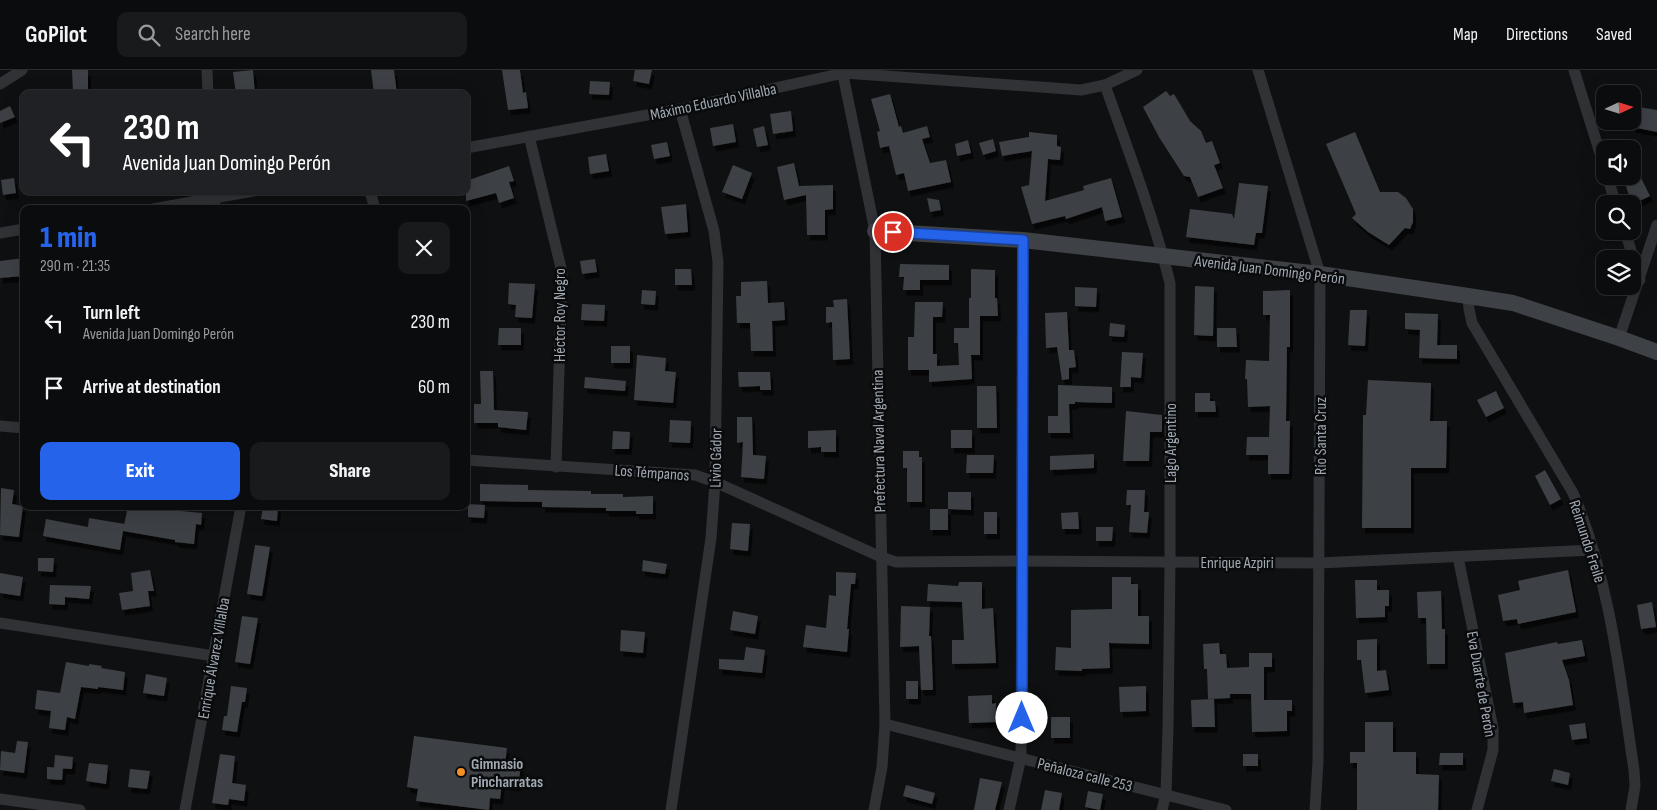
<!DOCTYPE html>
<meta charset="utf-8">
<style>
:root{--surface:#0b0c0d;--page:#191a1b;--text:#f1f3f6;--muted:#9a9b9d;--line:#2b2c2e;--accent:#2563eb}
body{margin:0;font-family:"Sofia Sans Condensed",sans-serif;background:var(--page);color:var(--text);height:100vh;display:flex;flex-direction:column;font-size:19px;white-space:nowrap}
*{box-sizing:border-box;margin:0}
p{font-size:16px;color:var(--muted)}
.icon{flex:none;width:28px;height:28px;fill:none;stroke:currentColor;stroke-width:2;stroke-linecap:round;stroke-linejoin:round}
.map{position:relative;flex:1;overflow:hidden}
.drawer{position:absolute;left:20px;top:135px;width:450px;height:305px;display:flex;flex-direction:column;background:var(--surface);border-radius:10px;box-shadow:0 5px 20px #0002,0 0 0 1px var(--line)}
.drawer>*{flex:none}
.guide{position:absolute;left:20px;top:20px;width:450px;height:105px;border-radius:10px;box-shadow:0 5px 20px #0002,0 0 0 1px var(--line);background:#202124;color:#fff;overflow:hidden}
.needle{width:32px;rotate:86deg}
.buttons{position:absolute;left:1596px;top:15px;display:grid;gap:10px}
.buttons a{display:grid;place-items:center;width:45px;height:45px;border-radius:10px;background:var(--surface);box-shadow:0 5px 20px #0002,0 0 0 1px var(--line);font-size:25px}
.pin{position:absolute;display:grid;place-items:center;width:42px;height:42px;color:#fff;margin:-21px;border:2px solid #fff;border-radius:50%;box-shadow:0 1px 5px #0007}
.me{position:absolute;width:55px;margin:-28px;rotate:0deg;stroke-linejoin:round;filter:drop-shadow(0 0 4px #0008)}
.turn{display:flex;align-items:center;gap:18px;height:105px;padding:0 20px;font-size:22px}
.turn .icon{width:65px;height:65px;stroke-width:2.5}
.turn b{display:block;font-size:35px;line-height:42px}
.round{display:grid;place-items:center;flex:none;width:52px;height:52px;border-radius:10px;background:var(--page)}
.headline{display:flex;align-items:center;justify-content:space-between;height:85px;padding:0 20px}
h1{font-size:30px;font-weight:800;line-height:38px;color:var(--accent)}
.primary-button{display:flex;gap:10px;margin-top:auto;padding:10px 20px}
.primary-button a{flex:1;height:58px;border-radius:10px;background:var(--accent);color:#fff;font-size:20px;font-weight:800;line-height:58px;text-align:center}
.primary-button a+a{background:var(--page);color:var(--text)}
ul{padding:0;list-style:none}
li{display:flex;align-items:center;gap:15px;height:65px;padding:0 20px}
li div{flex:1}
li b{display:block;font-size:19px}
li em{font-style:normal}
header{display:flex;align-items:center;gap:30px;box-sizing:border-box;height:70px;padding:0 25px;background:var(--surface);border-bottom:1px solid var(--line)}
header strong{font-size:24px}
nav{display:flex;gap:28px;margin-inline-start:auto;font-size:18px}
.search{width:350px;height:45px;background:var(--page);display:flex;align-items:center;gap:12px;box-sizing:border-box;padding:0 18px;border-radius:10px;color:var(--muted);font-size:19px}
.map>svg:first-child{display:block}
.building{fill:#3e4044;filter:url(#shadow)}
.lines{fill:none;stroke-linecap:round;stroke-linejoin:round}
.street{stroke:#303236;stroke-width:11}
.secondary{stroke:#3e4146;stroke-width:16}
.route-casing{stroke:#184099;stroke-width:12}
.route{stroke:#2563eb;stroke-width:9}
.poi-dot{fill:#f38f25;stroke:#0a0b0c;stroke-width:2}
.labels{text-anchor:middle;stroke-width:5;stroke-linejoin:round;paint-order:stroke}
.street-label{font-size:16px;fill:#a0a8b2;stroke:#0a0b0c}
.poi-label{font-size:16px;font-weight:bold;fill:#a0a8b2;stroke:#0a0b0c;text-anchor:start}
</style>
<header>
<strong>GoPilot</strong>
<div class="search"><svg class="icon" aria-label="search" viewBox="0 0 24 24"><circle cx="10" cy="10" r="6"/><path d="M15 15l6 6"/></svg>Search here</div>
<nav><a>Map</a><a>Directions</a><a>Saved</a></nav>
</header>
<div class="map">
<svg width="1657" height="740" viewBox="0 0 1657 740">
<defs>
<filter id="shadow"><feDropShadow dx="3" dy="5.5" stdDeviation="0" flood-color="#0009"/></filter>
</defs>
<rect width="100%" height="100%" fill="#0f1011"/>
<g class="building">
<polygon points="72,0 88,0 88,22 73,22"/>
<polygon points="253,0 255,24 236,24 233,2"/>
<polygon points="371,0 394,0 397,24 374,24"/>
<polygon points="502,0 520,0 523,23 526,22 528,38 508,40"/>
<polygon points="635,0 652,0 649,14 633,11"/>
<polygon points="590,11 610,12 609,25 589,24"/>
<polygon points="1166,21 1170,26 1174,24 1190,51 1201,61 1206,73 1212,71 1220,93 1214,95 1223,118 1198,127 1190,107 1184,106 1159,67 1143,37"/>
<polygon points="890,24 899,57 901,56 903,63 927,56 930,67 922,69 930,93 946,90 951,112 908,121 904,103 896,105 889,76 880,78 877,62 880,61 871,29"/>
<polygon points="10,36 15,47 0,53 0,41"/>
<polygon points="1632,36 1657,40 1657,62 1632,57"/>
<polygon points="791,41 793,61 773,64 770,44"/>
<polygon points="733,54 736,72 713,76 710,58"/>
<polygon points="764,56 768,75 757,77 753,59"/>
<polygon points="1029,62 1057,65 1057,76 1061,77 1060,90 1048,89 1045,131 1084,120 1083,116 1111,108 1122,147 1105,151 1102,137 1066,149 1065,146 1032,154 1021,117 1029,115 1032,81 1002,86 999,72 1029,67"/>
<polygon points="1355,62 1380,122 1398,122 1406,128 1413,139 1413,152 1410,159 1405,158 1389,175 1368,162 1352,148 1356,144 1326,74"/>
<polygon points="993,69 996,81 983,85 979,73"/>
<polygon points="968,70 971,83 957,86 955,74"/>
<polygon points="667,72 670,86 654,89 651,75"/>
<polygon points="606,84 609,101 590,104 588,87"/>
<polygon points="794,93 799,116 833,115 833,139 825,140 825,165 807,165 806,125 784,130 777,97"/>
<polygon points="733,95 752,103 742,129 722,122"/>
<polygon points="509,96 514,111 509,112 514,128 499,133 496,123 466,131 466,111"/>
<polygon points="1624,106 1640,106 1650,126 1633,134 1627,120"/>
<polygon points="14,108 16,123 3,125 1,110"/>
<polygon points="1239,113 1268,116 1262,163 1256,163 1254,175 1186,167 1190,139 1232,144 1234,149"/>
<polygon points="927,128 939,130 941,140 930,142"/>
<polygon points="686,134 688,162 665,164 661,137"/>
<polygon points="24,188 24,206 0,208 0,191"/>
<polygon points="595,189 597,202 582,204 580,191"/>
<polygon points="900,194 949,195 949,210 920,210 920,220 903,220 904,207 899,207"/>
<polygon points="675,199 691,199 692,215 675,215"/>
<polygon points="971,199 995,200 995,228 997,228 998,246 980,246 980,285 971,285 972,309 929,312 929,300 908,300 908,267 914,267 915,232 943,232 942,247 933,247 933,284 937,284 937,296 959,295 958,273 954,273 954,258 969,258 969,228 971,228"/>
<polygon points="767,211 768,233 784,232 785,250 772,251 773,281 751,281 750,253 737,253 736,226 741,226 741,212"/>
<polygon points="509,213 535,214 532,248 515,247 516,235 508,234"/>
<polygon points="1195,216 1214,217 1213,266 1194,265"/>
<polygon points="1075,217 1097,218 1096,237 1075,236"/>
<polygon points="642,220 656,221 655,235 641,234"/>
<polygon points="1290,220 1290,277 1287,277 1286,351 1290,351 1289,404 1268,404 1268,385 1246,385 1247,367 1269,367 1270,336 1248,337 1247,309 1245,309 1246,290 1269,291 1270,245 1263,245 1263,221"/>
<polygon points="847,229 850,289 833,290 832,252 826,253 826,237 834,237 833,230"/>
<polygon points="582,234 605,235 604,251 581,250"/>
<polygon points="1350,240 1367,240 1365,276 1348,275"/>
<polygon points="1067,242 1069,280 1074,280 1076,297 1069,298 1069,309 1062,310 1057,277 1046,278 1045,243"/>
<polygon points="1405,243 1438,244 1437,275 1457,275 1457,289 1419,288 1420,260 1405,259"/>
<polygon points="1110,253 1125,255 1124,267 1109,266"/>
<polygon points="499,258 521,258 521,275 498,275"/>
<polygon points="1217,258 1236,258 1237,277 1217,277"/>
<rect x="611" y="276" width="19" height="17"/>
<polygon points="1122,282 1143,283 1141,308 1131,307 1131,317 1120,317"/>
<polygon points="637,285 666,288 665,301 676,302 673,333 634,330"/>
<polygon points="480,301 493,301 494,340 528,342 526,360 498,357 498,353 474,353 474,334 481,334"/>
<polygon points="738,302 770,302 771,320 760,320 760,316 739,317"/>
<polygon points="585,307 626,311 625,321 584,318"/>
<polygon points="1368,310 1431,313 1430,351 1447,351 1446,398 1411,398 1411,458 1362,458 1363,345 1366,345"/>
<polygon points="1058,315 1112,317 1112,333 1075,332 1075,334 1069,334 1070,363 1048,363 1048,346 1058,346"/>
<polygon points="977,316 996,316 997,358 977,358"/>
<polygon points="1496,321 1504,338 1486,347 1477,330"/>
<polygon points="1195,323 1210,323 1210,331 1215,331 1216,342 1195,342"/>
<polygon points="1126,341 1162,345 1162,362 1150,362 1149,391 1123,391"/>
<polygon points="737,347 752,347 753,385 766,386 764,409 741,407 743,372 737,373"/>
<polygon points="670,350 691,351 690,373 669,372"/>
<polygon points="836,360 836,382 821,382 821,377 808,378 808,361"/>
<rect x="951" y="360" width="21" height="18"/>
<polygon points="613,361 630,362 629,379 612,379"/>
<polygon points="903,381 919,381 919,387 922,387 922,432 907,432 907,398 903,398"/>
<polygon points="1094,384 1094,398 1050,400 1050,386"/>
<polygon points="967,385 994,385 993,403 966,403"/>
<polygon points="1545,400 1561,429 1550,435 1535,406"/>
<polygon points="480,414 528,415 528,420 591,421 591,424 623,424 623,427 653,426 653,444 636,444 636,441 606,441 606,438 542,437 542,432 480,431"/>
<polygon points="1,418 14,420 12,434 23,436 19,467 0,465"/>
<polygon points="1127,420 1145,420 1144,442 1149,442 1147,463 1129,462 1131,435 1126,435"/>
<polygon points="948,422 971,422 971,440 948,439"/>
<polygon points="468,434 485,435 484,448 468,447"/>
<polygon points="128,436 170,436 170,440 202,443 201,455 196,454 194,474 175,472 175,470 123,461 120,480 43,466 46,449 88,457 89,448 125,454 123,460"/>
<polygon points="263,436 278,436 277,451 261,449"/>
<rect x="930" y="439" width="18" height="21"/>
<rect x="984" y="442" width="13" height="22"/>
<polygon points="1078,442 1079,459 1062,459 1061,443"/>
<polygon points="732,453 750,454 748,481 730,479"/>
<polygon points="1096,457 1113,457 1112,471 1096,471"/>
<polygon points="255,475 270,477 262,526 247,524"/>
<polygon points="38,488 54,488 53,502 38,501"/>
<polygon points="643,490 667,494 665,504 642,501"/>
<polygon points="150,500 154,521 148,521 150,536 122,540 119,523 133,521 131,503"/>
<polygon points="1568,500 1576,542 1518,554 1517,549 1503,551 1498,525 1520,520 1518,511"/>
<polygon points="836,502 856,503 855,514 851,514 847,559 849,559 847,582 803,577 806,555 826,558 829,525 836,526"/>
<polygon points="0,503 23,507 20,526 0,523"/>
<polygon points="1112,507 1131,507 1131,514 1138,514 1138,546 1149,546 1149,574 1109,573 1110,598 1082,599 1082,601 1055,600 1056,577 1071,578 1071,540 1112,539"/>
<polygon points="1355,510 1377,510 1377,520 1389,520 1389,536 1385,536 1385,547 1356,548"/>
<polygon points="959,512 982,512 982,539 993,538 996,593 952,594 952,570 964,570 962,532 927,531 928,514 958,516"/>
<polygon points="50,515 91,516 89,529 65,527 65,535 49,534"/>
<polygon points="1441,521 1442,559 1445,559 1445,594 1427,594 1426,548 1418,548 1417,522"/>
<polygon points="1652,532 1656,557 1641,559 1637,535"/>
<polygon points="901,536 930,537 929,566 931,566 933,620 921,620 919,576 900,577"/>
<polygon points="733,541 758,546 755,564 730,560"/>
<polygon points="242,546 258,548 250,594 235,592"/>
<polygon points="621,560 645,562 643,583 620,581"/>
<polygon points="1377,569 1377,601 1386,600 1389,620 1365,623 1361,590 1357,590 1357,570"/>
<polygon points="1582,570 1585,586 1562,590 1569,610 1573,635 1524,643 1523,632 1513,633 1505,583 1557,572 1558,574"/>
<polygon points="1219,573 1220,584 1226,584 1227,598 1249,597 1249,583 1272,583 1272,597 1264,597 1264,630 1292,630 1292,641 1287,641 1287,661 1252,662 1251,624 1230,624 1230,628 1208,629 1207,599 1204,599 1203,574"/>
<polygon points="746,577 765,580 762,603 719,599 719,589 744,590"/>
<polygon points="66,592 89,596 89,594 102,596 101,598 125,602 123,620 98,617 98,619 81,617 75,649 67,647 65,660 49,658 51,641 35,639 37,620 60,623"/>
<polygon points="146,604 167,608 164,626 143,623"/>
<rect x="906" y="611" width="12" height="18"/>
<polygon points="231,616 247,618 245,632 242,632 237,662 222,660 224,646 227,646"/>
<polygon points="1146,616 1146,641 1120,642 1119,617"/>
<polygon points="992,625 992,634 996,633 996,652 969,653 968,626"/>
<polygon points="1214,629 1215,657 1192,657 1191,630"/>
<rect x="1051" y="647" width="19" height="21"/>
<polygon points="1365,652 1393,652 1393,682 1416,682 1416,704 1439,705 1438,740 1357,740 1357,693 1350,693 1350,682 1365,682"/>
<polygon points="1585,653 1587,668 1572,670 1569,655"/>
<polygon points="414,666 507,678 505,694 521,696 518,716 502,714 500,729 490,728 489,740 416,731 418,719 407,717"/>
<polygon points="17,671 28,672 24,703 0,700 1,681 15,683"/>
<polygon points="1440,683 1463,683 1463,695 1439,695"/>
<polygon points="220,684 235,686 232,713 246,715 244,731 229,729 228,735 212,733"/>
<rect x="1243" y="684" width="15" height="12"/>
<polygon points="55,685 73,687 72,699 54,698"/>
<polygon points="89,693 108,695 106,714 86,711"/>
<polygon points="47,697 63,698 62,710 47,709"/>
<polygon points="130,699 150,701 147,719 128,717"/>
<polygon points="1554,699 1570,703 1568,715 1551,711"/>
<polygon points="980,708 1002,712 995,740 974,740"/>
<polygon points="906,715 935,723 932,734 903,726"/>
<polygon points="1045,720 1062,723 1059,740 1041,740"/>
<polygon points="1088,721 1103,724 1100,740 1085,737"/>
</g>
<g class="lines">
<g class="street">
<polyline points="207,0 208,24"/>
<polyline points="842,0 875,161 885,654 882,697 874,740"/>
<polyline points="1258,0 1320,204 1318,692 1315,740"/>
<polyline points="1574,0 1605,99"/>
<polyline points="0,14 22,0"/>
<path d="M1105 15C1128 80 1153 145 1170 213V492L1168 658 1166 724 1162 740"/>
<polyline points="529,66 562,202 556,397"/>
<polyline points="466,78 680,39 844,3 1081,20 1105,15 1137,0"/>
<polyline points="1607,106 1616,134"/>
<polyline points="214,121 215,139"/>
<polyline points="370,121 375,139"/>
<polyline points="153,139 253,121"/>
<polyline points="1625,161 1640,210"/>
<polyline points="0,163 24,159"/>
<path d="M1468 226 1469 239 1472 253 1573 423C1610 510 1620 607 1634 700L1635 716 1631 740"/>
<polyline points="1619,268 1657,155"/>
<polyline points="0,356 24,358"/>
<polyline points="466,390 695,405 715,412 881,487 896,492 1022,491 1319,493 1593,480"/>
<polyline points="1458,487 1493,658 1493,680 1477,740"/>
<polyline points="0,553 214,586"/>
<polyline points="885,654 1226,740"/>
<polyline points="0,729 80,740"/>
<polyline points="185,740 241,436"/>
<polyline points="671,740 711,468 715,412 718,192 714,161 680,39"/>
<polyline points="1009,740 1021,687 1023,170"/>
</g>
<polyline class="secondary" points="875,161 1023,170 1320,204 1468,226 1513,233 1619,268 1657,282"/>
</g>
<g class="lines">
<defs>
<polyline id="route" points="893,162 1023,170 1022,648"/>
</defs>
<use href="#route" class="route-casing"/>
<use href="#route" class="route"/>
</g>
<circle class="poi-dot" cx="461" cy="702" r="5"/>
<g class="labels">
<g class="street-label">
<text transform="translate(713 31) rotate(-12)" y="6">Máximo Eduardo Villalba</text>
<text transform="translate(1270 199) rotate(7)" y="6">Avenida Juan Domingo Perón</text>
<text transform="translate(559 245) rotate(-90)" y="6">Héctor Roy Negro</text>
<text transform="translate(1320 366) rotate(-90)" y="6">Río Santa Cruz</text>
<text transform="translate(878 371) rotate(-91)" y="6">Prefectura Naval Argentina</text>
<text transform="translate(1170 373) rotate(-90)" y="6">Lago Argentino</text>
<text transform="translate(715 388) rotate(-89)" y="6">Livio Gádor</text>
<text transform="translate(652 402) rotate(4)" y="6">Los Témpanos</text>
<text transform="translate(1588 471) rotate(72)" y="6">Reimundo Freile</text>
<text x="1237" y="498">Enrique Azpiri</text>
<text transform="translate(213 588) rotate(-80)" y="6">Enrique Álvarez Villalba</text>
<text transform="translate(1482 614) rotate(80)" y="6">Eva Duarte de Perón</text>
<text transform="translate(1085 704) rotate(14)" y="6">Peñaloza calle 253</text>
</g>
<g class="poi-label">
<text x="471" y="699">Gimnasio<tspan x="471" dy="18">Pincharratas</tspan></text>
</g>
</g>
</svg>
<div class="buttons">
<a><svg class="needle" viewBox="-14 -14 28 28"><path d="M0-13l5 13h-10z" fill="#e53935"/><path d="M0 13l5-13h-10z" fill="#9a9b9d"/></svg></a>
<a><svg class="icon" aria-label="sound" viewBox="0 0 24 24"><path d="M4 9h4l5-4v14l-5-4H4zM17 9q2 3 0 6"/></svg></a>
<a><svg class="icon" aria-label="search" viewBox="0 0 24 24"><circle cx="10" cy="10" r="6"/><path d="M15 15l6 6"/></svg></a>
<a><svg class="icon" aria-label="layers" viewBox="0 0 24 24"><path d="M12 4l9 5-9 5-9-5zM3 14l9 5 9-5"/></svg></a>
</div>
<div class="pin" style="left:893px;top:162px;background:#d93025"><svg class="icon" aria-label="arrive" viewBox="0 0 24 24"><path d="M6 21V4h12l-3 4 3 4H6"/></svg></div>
<svg class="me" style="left:1022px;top:648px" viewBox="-20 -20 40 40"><circle r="19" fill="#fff"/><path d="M0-13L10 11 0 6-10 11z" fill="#2563eb"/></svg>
<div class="guide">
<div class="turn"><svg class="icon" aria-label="left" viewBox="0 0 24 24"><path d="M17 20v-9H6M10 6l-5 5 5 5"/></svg><div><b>230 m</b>Avenida Juan Domingo Perón</div></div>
</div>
<section class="drawer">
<div class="headline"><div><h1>1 min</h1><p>290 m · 21:35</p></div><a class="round"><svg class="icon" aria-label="close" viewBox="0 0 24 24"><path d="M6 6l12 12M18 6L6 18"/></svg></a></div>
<ul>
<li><svg class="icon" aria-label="left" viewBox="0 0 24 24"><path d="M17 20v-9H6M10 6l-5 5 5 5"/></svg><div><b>Turn left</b><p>Avenida Juan Domingo Perón</p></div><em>230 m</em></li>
<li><svg class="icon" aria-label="arrive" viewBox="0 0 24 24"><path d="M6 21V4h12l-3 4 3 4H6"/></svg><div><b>Arrive at destination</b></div><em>60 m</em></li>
</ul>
<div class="primary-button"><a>Exit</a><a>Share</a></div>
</section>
</div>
